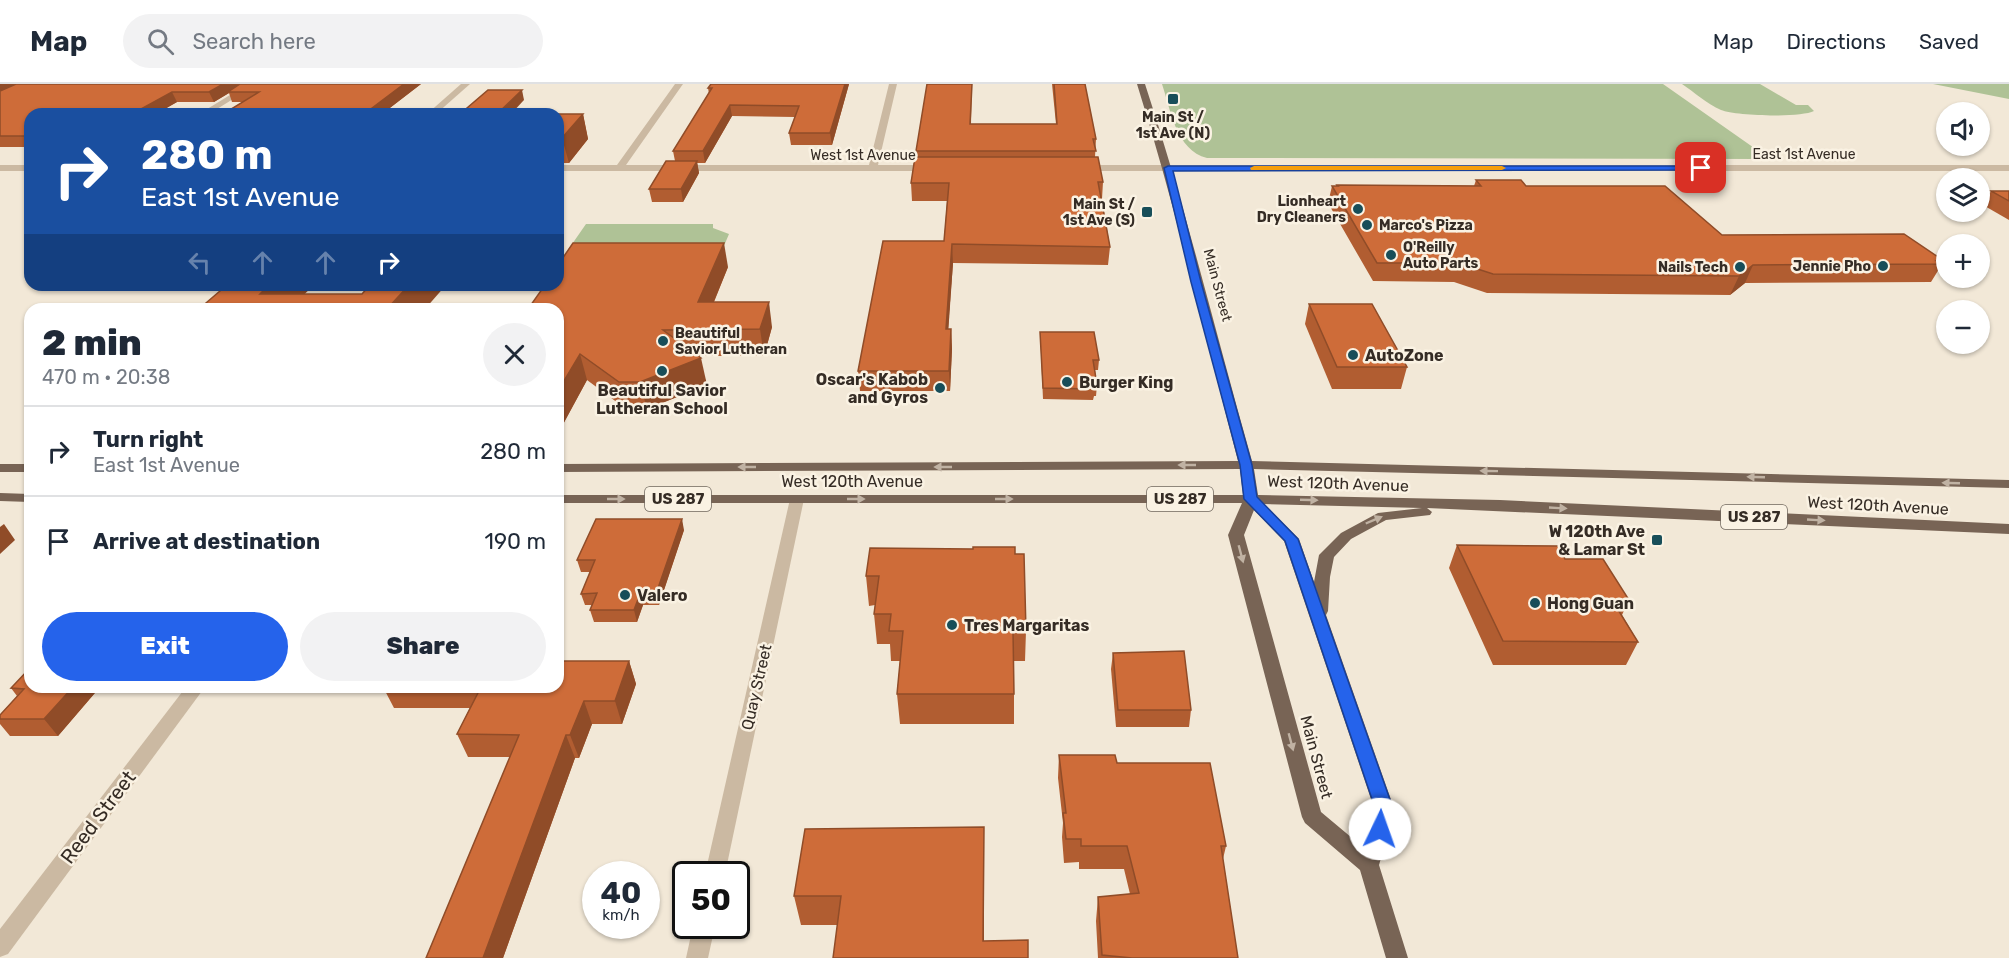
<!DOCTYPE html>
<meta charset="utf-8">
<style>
:root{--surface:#fff;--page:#f2f2f3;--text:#1f2937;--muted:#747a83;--line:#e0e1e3;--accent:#2563eb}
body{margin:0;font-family:Rubik,sans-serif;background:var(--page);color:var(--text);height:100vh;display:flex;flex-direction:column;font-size:22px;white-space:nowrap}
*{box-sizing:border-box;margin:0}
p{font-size:20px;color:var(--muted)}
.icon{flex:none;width:33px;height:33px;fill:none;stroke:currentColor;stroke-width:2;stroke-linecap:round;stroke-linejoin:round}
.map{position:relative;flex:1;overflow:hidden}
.panel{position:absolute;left:24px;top:219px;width:540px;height:390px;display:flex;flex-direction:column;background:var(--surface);border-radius:18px;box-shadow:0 2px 4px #0004}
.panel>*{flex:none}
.guide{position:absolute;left:24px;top:24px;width:540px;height:183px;border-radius:18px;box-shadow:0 2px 4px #0004;background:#1a4fa0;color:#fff;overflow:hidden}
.buttons{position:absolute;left:1936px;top:18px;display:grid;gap:12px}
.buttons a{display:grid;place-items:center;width:54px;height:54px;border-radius:50%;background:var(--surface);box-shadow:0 2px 4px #0004;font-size:30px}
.speed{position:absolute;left:582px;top:777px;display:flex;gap:12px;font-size:30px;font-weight:700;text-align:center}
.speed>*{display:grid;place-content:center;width:78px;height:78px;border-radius:50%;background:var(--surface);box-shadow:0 2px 4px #0004;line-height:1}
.speed small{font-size:15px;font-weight:400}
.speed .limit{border:3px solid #111;border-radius:9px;background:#fff;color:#111}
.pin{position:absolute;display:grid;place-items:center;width:51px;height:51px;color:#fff;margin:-26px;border-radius:12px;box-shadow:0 3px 9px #0006}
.me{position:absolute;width:66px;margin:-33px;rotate:3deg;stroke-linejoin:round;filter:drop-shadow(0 0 4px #0008)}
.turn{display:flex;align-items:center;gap:21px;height:126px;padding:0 18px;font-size:27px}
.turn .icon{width:78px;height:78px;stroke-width:2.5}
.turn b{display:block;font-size:42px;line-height:51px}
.lanes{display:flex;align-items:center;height:57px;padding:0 18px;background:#0003;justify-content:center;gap:30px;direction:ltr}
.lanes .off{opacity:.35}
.round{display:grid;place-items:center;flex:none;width:63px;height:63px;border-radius:32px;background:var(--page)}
.head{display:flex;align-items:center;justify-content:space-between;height:102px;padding:0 18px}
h1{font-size:36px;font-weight:800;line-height:45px}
.primary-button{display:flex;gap:12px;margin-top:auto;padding:12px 18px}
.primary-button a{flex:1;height:69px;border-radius:36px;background:var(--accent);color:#fff;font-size:24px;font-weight:800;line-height:69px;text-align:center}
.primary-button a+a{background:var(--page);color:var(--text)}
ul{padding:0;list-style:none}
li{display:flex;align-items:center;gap:18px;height:90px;padding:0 18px;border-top:2px solid var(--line)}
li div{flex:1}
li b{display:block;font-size:22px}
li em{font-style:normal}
header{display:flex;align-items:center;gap:36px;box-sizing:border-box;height:84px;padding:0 30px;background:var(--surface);border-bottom:2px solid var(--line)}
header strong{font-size:28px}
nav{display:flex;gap:33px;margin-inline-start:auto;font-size:21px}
.search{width:420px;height:54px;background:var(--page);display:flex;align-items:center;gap:15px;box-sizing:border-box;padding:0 21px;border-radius:33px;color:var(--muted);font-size:22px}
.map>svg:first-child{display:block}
.green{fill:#afc296}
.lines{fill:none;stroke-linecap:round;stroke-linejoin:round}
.minor{fill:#cbb9a2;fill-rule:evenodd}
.major{fill:#786455;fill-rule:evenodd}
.wall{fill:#b15d31}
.shaded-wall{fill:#904c28}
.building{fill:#ce6c39;stroke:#904c28;stroke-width:1.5}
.oneway{fill:#c0b2a3}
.route{fill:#2563eb;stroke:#184099;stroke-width:1.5}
.slow{fill:#f59e0b}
.poi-dot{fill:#184e59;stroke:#faf2e3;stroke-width:2}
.labels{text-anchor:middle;stroke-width:5;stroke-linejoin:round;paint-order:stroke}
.far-poi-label{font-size:14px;font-weight:bold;fill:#352c25;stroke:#faf2e3;text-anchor:end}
.far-street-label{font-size:14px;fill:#352c25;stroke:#faf2e3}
.shield{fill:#faf2e3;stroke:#70675e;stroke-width:1.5}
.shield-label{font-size:15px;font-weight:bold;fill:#352c25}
.poi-label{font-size:16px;font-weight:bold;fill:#352c25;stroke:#faf2e3;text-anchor:start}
.street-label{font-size:16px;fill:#352c25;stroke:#faf2e3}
.near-street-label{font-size:20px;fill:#352c25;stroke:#faf2e3}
</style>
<header>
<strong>Map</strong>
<div class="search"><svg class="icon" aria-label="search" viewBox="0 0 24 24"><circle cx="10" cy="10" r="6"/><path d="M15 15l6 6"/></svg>Search here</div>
<nav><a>Map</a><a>Directions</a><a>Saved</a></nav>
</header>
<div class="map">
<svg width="2009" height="874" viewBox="0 0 2009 874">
<rect width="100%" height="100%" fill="#f2e8d7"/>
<g class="green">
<path d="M1162 0H1663L1767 73 1764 75 1207 74C1176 66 1171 27 1162 0Z"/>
<path d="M1682 0H1760L1796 21H1808L1814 27C1800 34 1736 32 1721 26 1707 20 1694 8 1682 0Z"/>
<polygon points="1933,0 2009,0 2009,15"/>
<polygon points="586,140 713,140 713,144 729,150 718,176 561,176"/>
</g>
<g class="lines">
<g class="minor">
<polygon points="248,0 257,0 209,30 199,30"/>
<polygon points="461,0 470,0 436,30 427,30"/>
<polygon points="675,0 683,0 626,81 869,81 889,0 897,0 878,81 933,81 938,84 933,87 558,87 558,81 617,81"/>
<rect x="0" y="81" width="30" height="6"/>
<polygon points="2009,81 2009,87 1080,87 1075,84 1080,81"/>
<polygon points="797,411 804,415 725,790 705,790 790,415"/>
<polygon points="186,603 205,603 8,870 0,873 0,845"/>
<polygon points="693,842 715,842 708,874 686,874"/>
</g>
<g class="major">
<path d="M1137 0H1145C1186 124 1216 251 1252 377L2009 396V404L1254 385 1258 411 1500 416 2009 440V450L1427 424 1432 428 1430 431 1386 436 1351 455 1334 473 1330 493 1328 527 1326 531 1395 727 1379 781 1408 874H1386L1360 786 1305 739 1302 733 1228 451 1242 419H558V411H1243L1240 385 558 388V380L1238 377C1205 251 1176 124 1137 0ZM1264 420 1422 424 1378 429 1341 449 1319 471 1314 498 1299 455ZM1254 426 1284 457 1375 727 1364 764 1321 728 1244 451Z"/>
<rect x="0" y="380" width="30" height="8"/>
<polygon points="0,409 30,410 30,418 0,417"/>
</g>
</g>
<g class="wall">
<polygon points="0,0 421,0 382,30 223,30 243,18 232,18 229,9 214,18 177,18 156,30 30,30 30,63 0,63"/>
<polygon points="849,0 832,61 791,61 789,49 795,33 732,32 705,79 697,79 699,89 683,118 652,118 649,105 675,77 673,67 709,10 708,4"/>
<polygon points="972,0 971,40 1056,40 1052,0 1085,0 1096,55 1095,73 1103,98 1102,115 1110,163 1108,181 953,179 948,245 951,245 952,265 950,307 860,307 858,287 944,157 947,117 912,117 911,99 917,73 916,67"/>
<polygon points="558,30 583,30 588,55 569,79 558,79"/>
<polygon points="1476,96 1526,102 1722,151 1944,177 1931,198 1745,199 1730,211 1487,209 1454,198 1373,197 1328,119 1332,102 1337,102 1337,101 1474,102"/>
<polygon points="1991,107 2009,107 2009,136 1983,121"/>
<polygon points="728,183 714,218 772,243 764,272 698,272 707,301 647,325 626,325 587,296 561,344 558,344 558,225"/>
<polygon points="1309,220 1407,283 1401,305 1332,305 1305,240"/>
<polygon points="1040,248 1099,276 1098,286 1095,286 1097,301 1096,312 1094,312 1093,316 1043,315"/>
<polygon points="684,446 659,521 643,521 637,538 594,538 590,526 592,521 585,521 581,510 590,488 581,488 577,476"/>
<polygon points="1457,461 1629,516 1622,531 1638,558 1626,581 1493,581 1449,484"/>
<polygon points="1015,470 1026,547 1025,577 1014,577 1014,640 900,640 897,610 900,577 891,577 890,560 877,560 874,530 875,521 869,522 866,492"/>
<polygon points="1113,569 1191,626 1189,643 1116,643 1111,585"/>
<polygon points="629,577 636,600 622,640 592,640 579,674 575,674 503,874 426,874 510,673 468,673 457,650 470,624 394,624 383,603 558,603"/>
<polygon points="30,603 100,603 58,652 10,652 0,640 0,631 17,612 11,604"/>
<polygon points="1059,671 1117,679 1226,762 1223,775 1238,874 1098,874 1096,837 1098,813 1130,810 1124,785 1079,785 1079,778 1064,779 1062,753 1063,739 1058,694"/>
<polygon points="984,773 984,857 1028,874 837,841 801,841 794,812"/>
</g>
<g class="shaded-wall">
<polygon points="0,0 24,0 0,11"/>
<polygon points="223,0 244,0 228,8 229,9 214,18 209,8"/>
<polygon points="404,0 421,0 382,30 364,30"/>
<polygon points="845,0 849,0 832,61 830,49"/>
<polygon points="522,6 524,16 511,30 497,30"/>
<polygon points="172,8 177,18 156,30 132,30"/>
<polygon points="730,21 732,32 705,79 703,67"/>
<polygon points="583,30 588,55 569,79 562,54"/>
<polygon points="697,77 699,89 683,118 681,105"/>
<polygon points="724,159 728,183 703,244 698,218"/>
<polygon points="952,160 953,179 947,265 946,245"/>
<polygon points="1753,181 1745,199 1730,211 1739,192"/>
<polygon points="269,201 314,201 289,225 260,210"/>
<polygon points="409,201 446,201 425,225 387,225"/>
<polygon points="769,218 772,243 764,272 760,245"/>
<polygon points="951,245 952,265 950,307 949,287"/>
<polygon points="580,270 587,296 561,344 558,334 558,307"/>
<polygon points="701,274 707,301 647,325 640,298"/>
<polygon points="682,435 684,446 659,521 656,510"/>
<polygon points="4,440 15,456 0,470 0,443"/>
<polygon points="640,510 643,521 637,538 634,526"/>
<polygon points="629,577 636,600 622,640 615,617"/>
<polygon points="73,603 100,603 58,652 44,635"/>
<polygon points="584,617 592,640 579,674 570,651"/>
<polygon points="566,651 575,674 503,874 483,874"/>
<polygon points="984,743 984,874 983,857"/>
</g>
<g class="building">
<polygon points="16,0 223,0 209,8 172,8 132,30 30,30 30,52 0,52 0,7"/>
<polygon points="240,0 404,0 364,30 223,30 259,8 228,8"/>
<polygon points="711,0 845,0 830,49 789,49 799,22 730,21 703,67 673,67 712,4 708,4"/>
<polygon points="927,0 972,0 970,40 1057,40 1054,0 1085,0 1096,55 1093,55 1096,67 916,67"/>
<polygon points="488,6 522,6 497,30 460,30"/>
<polygon points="558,30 583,30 562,54 558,54"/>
<polygon points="915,73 1098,73 1103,98 1098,98 1110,163 952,160 946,245 951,245 949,287 858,287 883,157 944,157 949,99 911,99"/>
<polygon points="666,77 697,77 681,105 649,105"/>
<polygon points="1476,96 1521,96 1526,102 1665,102 1722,151 1904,150 1944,177 1937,177 1942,180 1753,181 1739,192 1493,190 1459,179 1377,179 1332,102 1338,102 1337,101 1481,102"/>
<polygon points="1991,107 2009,107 2009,117"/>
<polygon points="573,159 724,159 698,218 769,218 760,245 663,246 701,274 640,298 619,298 580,270 558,307 558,225 528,225 545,201 558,201 558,181"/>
<polygon points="227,201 269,201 260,210 362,210 370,201 409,201 387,225 199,225"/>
<polygon points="1309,220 1372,220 1407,283 1337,283"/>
<polygon points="1040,248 1094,248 1099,276 1093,276 1097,301 1093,301 1094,305 1043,304"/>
<polygon points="596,435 682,435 656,510 640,510 634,526 590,526 597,509 581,510 595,476 577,476"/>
<polygon points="1457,461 1558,462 1565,475 1603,475 1629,516 1612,516 1638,558 1503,557"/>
<polygon points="973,463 1015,463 1015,470 1024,470 1026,547 1013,547 1014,610 897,610 903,547 889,547 891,530 874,530 879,492 866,492 870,464 973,465"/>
<polygon points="1184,567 1191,626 1118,626 1113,569"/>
<polygon points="558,577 629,577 615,617 584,617 570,651 566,651 483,874 426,874 519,651 457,650 481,603 558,603"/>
<polygon points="30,584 30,603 73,603 44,635 0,635 0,631 24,605 11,604"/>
<polygon points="1059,671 1115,671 1117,679 1210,679 1226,762 1221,762 1238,874 1132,874 1102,871 1098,813 1139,809 1127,762 1081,762 1081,755 1066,755 1063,729 1066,729"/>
<polygon points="984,743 983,857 1028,856 1028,874 833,874 841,812 794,812 805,745"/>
</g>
<defs><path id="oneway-solid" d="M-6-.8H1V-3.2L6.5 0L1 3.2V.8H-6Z" transform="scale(1.5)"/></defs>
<g class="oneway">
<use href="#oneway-solid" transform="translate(1187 381) rotate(180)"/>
<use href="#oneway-solid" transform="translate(747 383) rotate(180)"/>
<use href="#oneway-solid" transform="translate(943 383) rotate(180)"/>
<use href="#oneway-solid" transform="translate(1489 387) rotate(-179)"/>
<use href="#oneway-solid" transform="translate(1756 393) rotate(-178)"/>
<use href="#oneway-solid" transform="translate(1951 399) rotate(-178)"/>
<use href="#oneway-solid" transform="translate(616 415)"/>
<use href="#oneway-solid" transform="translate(856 415)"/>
<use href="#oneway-solid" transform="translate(1004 415)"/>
<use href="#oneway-solid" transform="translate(1309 416) rotate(2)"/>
<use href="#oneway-solid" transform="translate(1558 424) rotate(3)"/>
<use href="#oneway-solid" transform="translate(1374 436) rotate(-23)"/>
<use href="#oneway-solid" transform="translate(1816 436) rotate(3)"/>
<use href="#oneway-solid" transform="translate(1241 470) rotate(75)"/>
<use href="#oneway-solid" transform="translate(1291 658) rotate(75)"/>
</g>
<polygon class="route" points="1701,82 1706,84 1704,86 1173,87 1201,198 1252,381 1257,413 1298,455 1394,727 1386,750 1380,753 1373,750 1371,745 1376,727 1285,457 1244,415 1240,381 1191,198 1164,84 1168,82"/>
<polygon class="slow" points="1254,82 1502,82 1506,84 1502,86 1251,86 1250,84"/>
<g class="poi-dot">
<rect x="1167" y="9" width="12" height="12" rx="3"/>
<circle cx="1358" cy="125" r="6"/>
<rect x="1141" y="122" width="12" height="12" rx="3"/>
<circle cx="1367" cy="141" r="6"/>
<circle cx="1391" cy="171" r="6"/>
<circle cx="1883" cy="182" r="6"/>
<circle cx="1740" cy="183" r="6"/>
<circle cx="663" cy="257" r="6"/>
<circle cx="1353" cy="271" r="6"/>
<circle cx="662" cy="287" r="6"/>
<circle cx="1067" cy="298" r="6"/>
<circle cx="940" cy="304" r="6"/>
<rect x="1651" y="450" width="12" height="12" rx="3"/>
<circle cx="625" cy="511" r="6"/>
<circle cx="1535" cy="519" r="6"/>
<circle cx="952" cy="541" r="6"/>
</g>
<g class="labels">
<g class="far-poi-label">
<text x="1173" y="38" text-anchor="middle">Main St /<tspan x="1173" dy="16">1st Ave (N)</tspan></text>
<text x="1346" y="122">Lionheart<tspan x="1346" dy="16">Dry Cleaners</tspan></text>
<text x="1135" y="125">Main St /<tspan x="1135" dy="16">1st Ave (S)</tspan></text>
<text x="1379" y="146" text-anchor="start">Marco's Pizza</text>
<text x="1403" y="168" text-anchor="start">O'Reilly<tspan x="1403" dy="16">Auto Parts</tspan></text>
<text x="1871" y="187">Jennie Pho</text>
<text x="1728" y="188">Nails Tech</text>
<text x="675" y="254" text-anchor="start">Beautiful<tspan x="675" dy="16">Savior Lutheran</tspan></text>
</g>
<g class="far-street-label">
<text x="1804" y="75">East 1st Avenue</text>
<text x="863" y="76">West 1st Avenue</text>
<text transform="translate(1218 201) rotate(75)" y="5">Main Street</text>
</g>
<g class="shield">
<rect x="645" y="403" width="66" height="24" rx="4.5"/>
<rect x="1147" y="403" width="66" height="24" rx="4.5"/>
<rect x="1721" y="421" width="66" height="24" rx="4.5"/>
</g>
<g class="shield-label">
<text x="678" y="420">US 287</text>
<text x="1180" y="420">US 287</text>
<text x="1754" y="438">US 287</text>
</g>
<g class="poi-label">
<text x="1365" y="277">AutoZone</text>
<text x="928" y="301" text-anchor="end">Oscar's Kabob<tspan x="928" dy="18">and Gyros</tspan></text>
<text x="1079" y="304">Burger King</text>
<text x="662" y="312" text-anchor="middle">Beautiful Savior<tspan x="662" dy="18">Lutheran School</tspan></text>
<text x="1645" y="453" text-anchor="end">W 120th Ave<tspan x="1645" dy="18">&amp; Lamar St</tspan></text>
<text x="637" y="517">Valero</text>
<text x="1547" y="525">Hong Guan</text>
<text x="964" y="547">Tres Margaritas</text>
</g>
<g class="street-label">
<text x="852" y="403">West 120th Avenue</text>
<text transform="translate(1338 399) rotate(2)" y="6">West 120th Avenue</text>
<text transform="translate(1878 421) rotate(3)" y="6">West 120th Avenue</text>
<text transform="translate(756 603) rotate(-77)" y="6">Quay Street</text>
<text transform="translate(1317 673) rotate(75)" y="6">Main Street</text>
</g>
<g class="near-street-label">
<text transform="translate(98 733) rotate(-53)" y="7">Reed Street</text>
</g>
</g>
</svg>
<div class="buttons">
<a><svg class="icon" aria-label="sound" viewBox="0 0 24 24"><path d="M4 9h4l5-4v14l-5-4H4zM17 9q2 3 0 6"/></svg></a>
<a><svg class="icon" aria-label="layers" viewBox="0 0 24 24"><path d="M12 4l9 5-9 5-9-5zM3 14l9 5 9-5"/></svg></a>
<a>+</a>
<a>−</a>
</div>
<div class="speed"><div>40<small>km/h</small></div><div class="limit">50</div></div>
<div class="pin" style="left:1701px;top:84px;background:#d93025"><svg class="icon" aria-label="arrive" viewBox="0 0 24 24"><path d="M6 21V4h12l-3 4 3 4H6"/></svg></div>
<svg class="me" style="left:1380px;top:745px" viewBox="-20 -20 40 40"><circle r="19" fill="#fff"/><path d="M0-13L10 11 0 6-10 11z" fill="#2563eb"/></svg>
<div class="guide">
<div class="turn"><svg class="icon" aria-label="right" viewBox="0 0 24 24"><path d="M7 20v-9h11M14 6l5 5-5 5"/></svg><div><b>280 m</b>East 1st Avenue</div></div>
<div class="lanes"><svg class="icon off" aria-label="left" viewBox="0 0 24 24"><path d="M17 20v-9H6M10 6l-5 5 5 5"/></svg><svg class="icon off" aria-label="ahead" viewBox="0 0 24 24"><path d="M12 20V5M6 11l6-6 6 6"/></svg><svg class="icon off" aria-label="ahead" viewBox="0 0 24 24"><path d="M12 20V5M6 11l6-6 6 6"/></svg><svg class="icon" aria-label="right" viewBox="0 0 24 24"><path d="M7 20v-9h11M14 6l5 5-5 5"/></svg></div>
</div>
<section class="panel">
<div class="head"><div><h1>2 min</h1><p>470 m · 20:38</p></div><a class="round"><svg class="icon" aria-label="close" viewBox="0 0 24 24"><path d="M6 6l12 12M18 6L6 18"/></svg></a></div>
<ul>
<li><svg class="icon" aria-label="right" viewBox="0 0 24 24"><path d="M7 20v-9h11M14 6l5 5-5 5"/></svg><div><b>Turn right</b><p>East 1st Avenue</p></div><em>280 m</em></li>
<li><svg class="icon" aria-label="arrive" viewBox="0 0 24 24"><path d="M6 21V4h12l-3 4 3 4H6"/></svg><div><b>Arrive at destination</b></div><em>190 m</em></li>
</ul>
<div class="primary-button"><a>Exit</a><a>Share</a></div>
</section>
</div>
